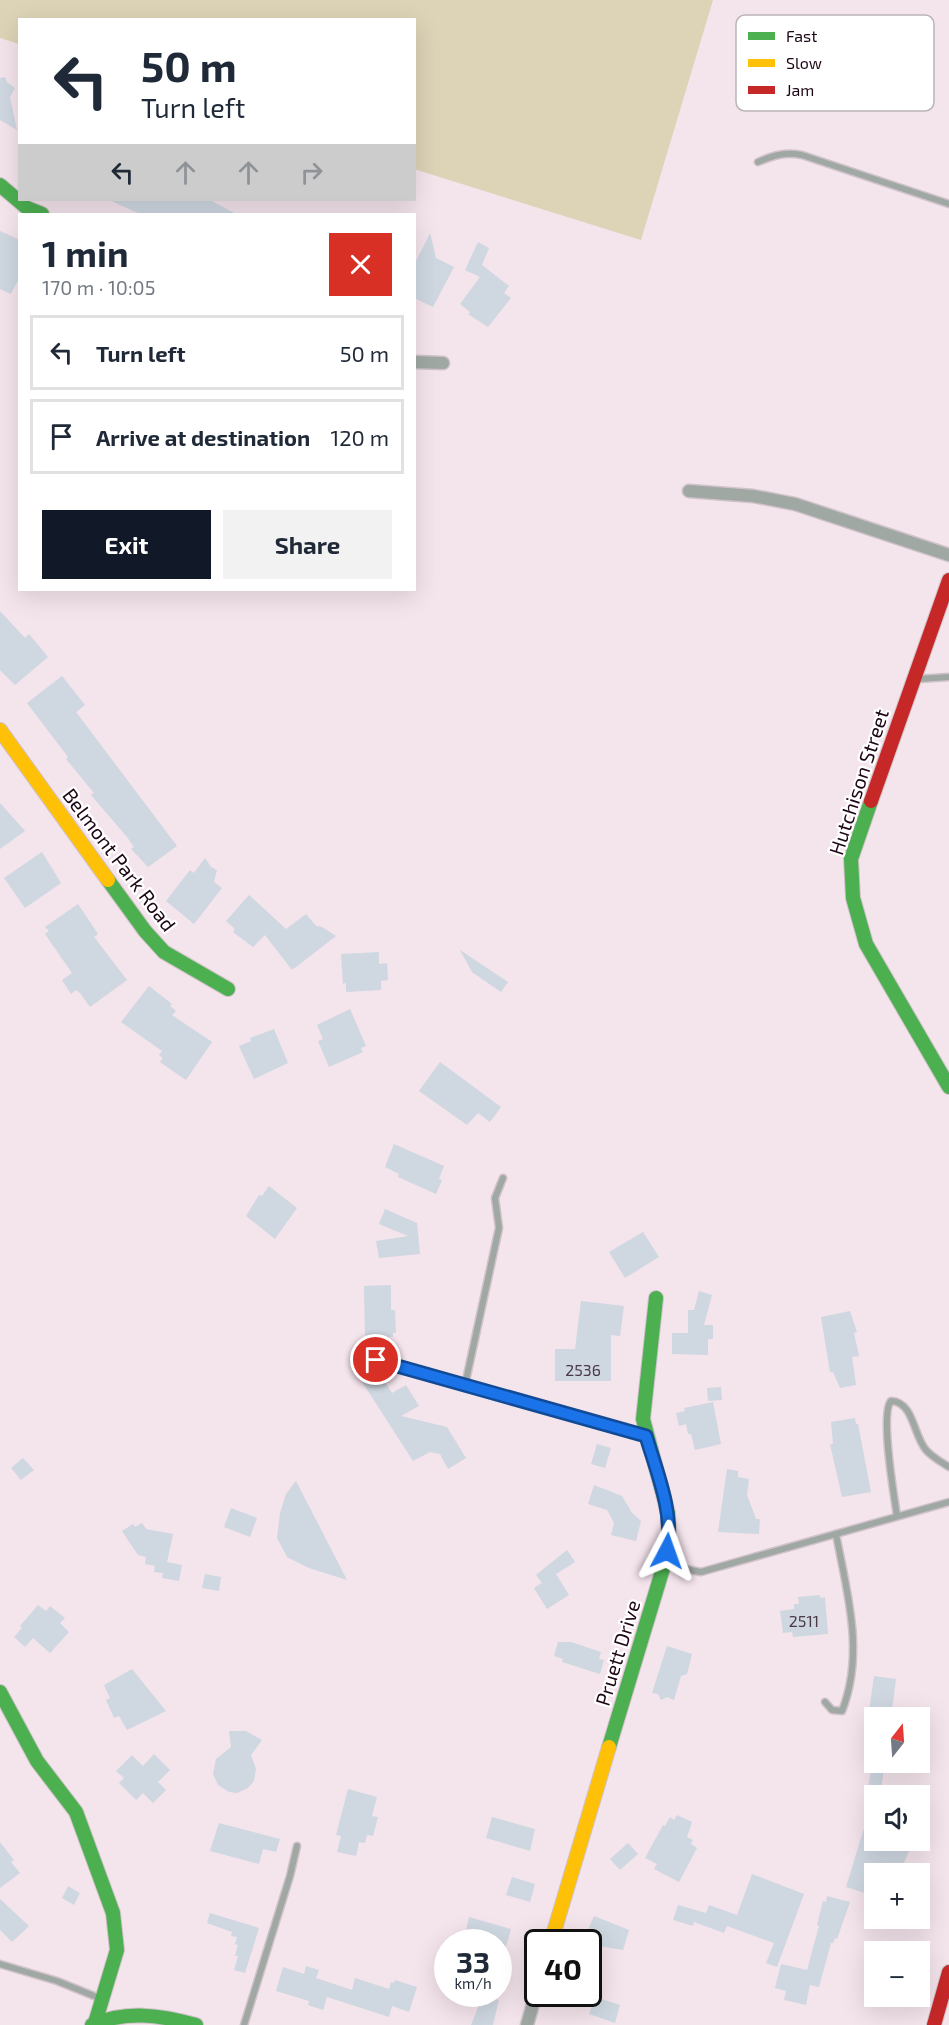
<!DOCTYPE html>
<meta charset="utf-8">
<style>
:root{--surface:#fff;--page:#f2f2f3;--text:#1f2937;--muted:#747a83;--line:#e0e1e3;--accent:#111827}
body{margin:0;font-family:"Exo 2",sans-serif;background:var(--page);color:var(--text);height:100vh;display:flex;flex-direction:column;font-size:22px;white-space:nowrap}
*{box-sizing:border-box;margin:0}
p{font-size:20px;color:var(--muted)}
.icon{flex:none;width:33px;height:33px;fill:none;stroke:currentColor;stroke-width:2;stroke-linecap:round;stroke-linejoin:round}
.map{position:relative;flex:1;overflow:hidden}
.panel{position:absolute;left:18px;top:213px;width:398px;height:378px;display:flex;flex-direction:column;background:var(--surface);border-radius:0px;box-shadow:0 6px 24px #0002}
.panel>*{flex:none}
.banner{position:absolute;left:18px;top:18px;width:398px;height:183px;border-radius:0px;box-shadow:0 6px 24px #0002;background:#fff;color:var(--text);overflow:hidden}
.needle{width:39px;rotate:17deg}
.tools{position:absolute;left:864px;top:1707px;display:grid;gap:12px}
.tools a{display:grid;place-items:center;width:66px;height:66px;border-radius:0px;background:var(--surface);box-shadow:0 6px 24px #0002;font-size:30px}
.speed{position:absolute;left:434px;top:1929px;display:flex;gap:12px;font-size:30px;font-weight:700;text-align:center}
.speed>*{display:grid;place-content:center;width:78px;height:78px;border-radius:50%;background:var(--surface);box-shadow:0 6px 24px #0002;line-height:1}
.speed small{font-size:15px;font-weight:400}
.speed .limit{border:3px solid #111;border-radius:9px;background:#fff;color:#111}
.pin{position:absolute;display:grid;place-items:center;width:51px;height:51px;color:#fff;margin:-26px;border:3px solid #fff;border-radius:50%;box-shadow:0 2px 6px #0007}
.me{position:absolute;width:66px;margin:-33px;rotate:4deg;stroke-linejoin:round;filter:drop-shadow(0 0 4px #0008)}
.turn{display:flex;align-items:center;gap:21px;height:126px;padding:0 24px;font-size:27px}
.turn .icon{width:78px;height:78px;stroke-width:2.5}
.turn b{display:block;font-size:42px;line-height:51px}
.lanes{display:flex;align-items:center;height:57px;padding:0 24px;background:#0003;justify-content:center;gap:30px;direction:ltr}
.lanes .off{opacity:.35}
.round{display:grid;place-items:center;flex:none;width:63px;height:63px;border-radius:0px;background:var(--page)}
.overview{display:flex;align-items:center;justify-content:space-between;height:102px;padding:0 24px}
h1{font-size:36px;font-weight:700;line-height:45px}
.cta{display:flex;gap:12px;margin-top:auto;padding:12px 24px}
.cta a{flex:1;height:69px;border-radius:0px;background:var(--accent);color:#fff;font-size:24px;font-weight:700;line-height:69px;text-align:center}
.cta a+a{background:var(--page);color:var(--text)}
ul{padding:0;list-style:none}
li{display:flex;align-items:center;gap:18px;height:75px;margin:0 12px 9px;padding:0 12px;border:3px solid var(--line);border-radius:0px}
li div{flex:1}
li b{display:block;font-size:22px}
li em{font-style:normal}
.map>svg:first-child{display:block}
.green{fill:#ddd3b7}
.building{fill:#cfd7e1}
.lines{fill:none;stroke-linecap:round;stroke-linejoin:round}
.lane-casing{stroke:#d0c2ca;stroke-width:9}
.street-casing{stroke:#d0c2ca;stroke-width:15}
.fast-casing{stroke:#d0c2ca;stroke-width:16}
.slow-casing{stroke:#d0c2ca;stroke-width:16}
.jam-casing{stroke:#d0c2ca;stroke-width:16}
.lane{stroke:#a0a8a4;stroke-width:6}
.street{stroke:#a0a8a4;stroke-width:12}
.fast{stroke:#4caf50;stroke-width:14}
.slow{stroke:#ffc107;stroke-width:14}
.jam{stroke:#c62828;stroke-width:14}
.route-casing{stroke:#114b97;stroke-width:15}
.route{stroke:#1a73e8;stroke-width:10}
.labels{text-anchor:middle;stroke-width:4.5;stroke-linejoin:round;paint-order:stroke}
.number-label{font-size:16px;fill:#4a3a48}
.street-label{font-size:20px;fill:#1d0615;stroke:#fff}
.key{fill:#fff;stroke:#bbb4b9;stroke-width:1.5}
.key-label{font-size:16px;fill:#1d0615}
</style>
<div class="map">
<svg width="949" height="2025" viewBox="0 0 949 2025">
<rect width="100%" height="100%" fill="#f4e4ec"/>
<polygon class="green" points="0,0 713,0 641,240 414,169 414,20 20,20 19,44 0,38"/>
<g class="building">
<polygon points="5,77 7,82 15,88 10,97 17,130 0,120 0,78"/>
<polygon points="109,200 210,200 236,214 140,214"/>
<polygon points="0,231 20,240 20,283 17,282 11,294 0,289"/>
<polygon points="430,233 436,258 454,267 433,307 414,298 414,265"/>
<polygon points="478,242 489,248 482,265 509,286 504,293 511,298 488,327 468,314 470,312 460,304 480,277 465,270"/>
<polygon points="0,611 25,638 29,634 48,657 15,685 0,670"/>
<polygon points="62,676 85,705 76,712 177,846 148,867 131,849 134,847 127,837 91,795 94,793 66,759 68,757 27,703"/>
<polygon points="0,803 25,831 0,849"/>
<polygon points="42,852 61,883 25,908 4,878"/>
<polygon points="205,858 211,867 217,870 214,882 222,888 194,924 166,901 190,870 194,873"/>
<polygon points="249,895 286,929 306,914 316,926 322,927 336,936 292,970 265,935 253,947 233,932 235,929 226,921"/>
<polygon points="78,904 98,934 94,937 127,980 90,1007 80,993 76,990 71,994 62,980 72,973 45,934 49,931 45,927"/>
<polygon points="460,950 508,982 501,992 472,972"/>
<polygon points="379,952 379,964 387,963 388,980 381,981 381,990 346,992 346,983 343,984 341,954"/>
<polygon points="149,986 172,1004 170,1006 176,1011 172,1015 212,1042 186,1080 160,1062 163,1058 159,1055 162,1051 121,1022"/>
<polygon points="350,1009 366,1046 361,1048 363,1052 329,1067 318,1041 323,1039 317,1025"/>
<polygon points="274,1029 288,1063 254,1079 239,1046 251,1041 250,1038"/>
<polygon points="440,1062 501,1107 490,1122 478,1113 467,1125 419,1091"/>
<polygon points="394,1144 444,1166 439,1179 442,1180 436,1194 398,1177 399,1174 385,1167"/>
<polygon points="269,1186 297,1208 275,1239 246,1216 259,1195 262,1196"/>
<polygon points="385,1209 417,1223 420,1254 379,1258 376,1241 408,1236 379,1224"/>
<polygon points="643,1232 659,1257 625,1278 609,1252"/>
<polygon points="391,1285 391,1310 395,1310 396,1333 393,1333 393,1337 365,1338 364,1286"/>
<polygon points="699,1291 712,1295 704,1325 713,1325 713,1339 708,1339 708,1355 672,1354 672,1333 688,1333 688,1310 694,1310"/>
<polygon points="581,1301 624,1306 620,1336 611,1335 611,1381 555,1381 555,1349 575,1349"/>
<polygon points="850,1311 857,1332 854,1333 859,1356 852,1357 856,1385 840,1388 833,1372 830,1372 821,1317"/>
<polygon points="373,1364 392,1393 406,1385 419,1406 401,1416 447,1427 466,1458 448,1469 440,1454 430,1452 413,1461 357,1374"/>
<polygon points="721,1387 722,1400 708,1401 707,1388"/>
<polygon points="713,1402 721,1444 695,1450 691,1434 688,1434 686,1424 679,1426 676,1413 685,1411 684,1408"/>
<polygon points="855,1418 856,1424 858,1424 871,1492 842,1497 830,1444 833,1444 831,1422"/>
<polygon points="597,1444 611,1448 605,1468 591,1464"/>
<polygon points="23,1458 34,1470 21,1480 11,1468"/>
<polygon points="727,1469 738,1471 738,1477 749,1479 747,1495 756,1519 760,1519 759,1534 718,1532"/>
<polygon points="296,1481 347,1580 309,1568 287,1557 277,1538 280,1513 286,1494"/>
<polygon points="594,1485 622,1496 632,1513 641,1521 636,1541 611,1535 614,1523 607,1510 588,1504"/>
<polygon points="231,1508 257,1518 250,1537 224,1527"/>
<polygon points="142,1523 146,1529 173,1534 167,1562 182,1565 179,1581 162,1578 163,1573 154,1572 155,1566 145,1564 146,1557 138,1555 122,1531 133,1524 135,1527"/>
<polygon points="567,1550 575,1562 556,1574 569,1595 547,1609 534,1588 542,1583 536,1575"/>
<polygon points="205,1574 221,1577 219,1591 202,1588"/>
<polygon points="820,1595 820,1598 825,1597 828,1634 793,1637 792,1632 783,1633 780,1611 794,1609 794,1604 799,1604 798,1597"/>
<polygon points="38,1605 46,1611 50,1606 65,1618 60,1623 69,1632 50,1653 33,1638 25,1647 14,1637 22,1628 20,1626"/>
<polygon points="558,1642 571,1642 601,1652 599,1659 604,1660 600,1674 562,1662 563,1659 554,1656"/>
<polygon points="667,1646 692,1654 687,1674 681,1676 674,1700 667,1697 661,1700 658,1694 652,1693"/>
<polygon points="132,1669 166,1711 127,1730 119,1716 114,1718 106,1700 110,1698 104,1685"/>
<polygon points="874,1676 896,1679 891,1718 868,1718"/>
<polygon points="229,1731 246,1731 262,1740 251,1755 256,1769 254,1781 248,1788 237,1793 229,1792 218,1785 213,1774 216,1759 231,1747"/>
<polygon points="154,1754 170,1770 158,1782 166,1790 153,1803 143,1793 136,1800 119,1783 124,1778 116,1771 132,1755 143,1766"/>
<polygon points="872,1762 885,1762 880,1796 867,1796"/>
<polygon points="348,1789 377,1797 372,1816 378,1817 373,1836 367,1835 365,1843 359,1842 356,1856 337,1852 341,1836 336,1835"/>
<polygon points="872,1802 874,1803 874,1840 909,1851 899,1874 874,1874 874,1896 846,1887"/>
<polygon points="677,1815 692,1822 687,1837 693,1840 691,1844 697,1848 679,1882 654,1869 657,1864 645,1858 663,1825 665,1826 670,1817 674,1820"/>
<polygon points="492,1817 535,1829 530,1851 486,1838"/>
<polygon points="219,1823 280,1839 276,1852 263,1849 259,1864 210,1851"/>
<polygon points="0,1842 14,1860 11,1862 20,1873 0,1888"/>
<polygon points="628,1843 638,1854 620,1870 610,1859"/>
<polygon points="752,1874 804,1894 777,1967 766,1963 774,1943 727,1926 724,1933 694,1922 693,1926 673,1920 678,1905 706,1913 709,1905 737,1915"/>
<polygon points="512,1877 535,1884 530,1902 506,1895"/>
<polygon points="68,1886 80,1893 74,1905 62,1898"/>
<polygon points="827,1896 850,1902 837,1939 835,1938 833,1943 831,1943 819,1987 810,1985 806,2005 784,2000 786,1991 775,1988 781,1964 807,1970 819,1926 817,1925 823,1901 826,1902"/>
<polygon points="0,1899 29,1926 12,1942 0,1930"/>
<polygon points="210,1913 259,1928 245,1973 234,1970 238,1956 235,1956 238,1945 235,1944 237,1937 231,1936 232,1932 207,1923"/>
<polygon points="594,1916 629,1930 623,1950 599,1946 584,1939"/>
<polygon points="469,1917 511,1929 506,1947 498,1945 498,1942 465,1936"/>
<polygon points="306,1966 319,1970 316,1978 352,1990 355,1978 389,1989 391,1982 394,1983 395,1980 417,1987 409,2012 392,2006 389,2017 327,1997 323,2010 308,2005 309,2001 276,1991 283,1967 304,1974"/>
<polygon points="483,1995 499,2000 493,2025 471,2025"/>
<polygon points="595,1997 620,2005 615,2023 589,2014"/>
</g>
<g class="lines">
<defs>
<g id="lane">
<path d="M758 162C774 155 785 152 802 155L949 204"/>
<polyline points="918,679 949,677"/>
<polyline points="376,1360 645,1436"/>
<polyline points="465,1385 499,1228 495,1198 503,1178"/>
<path d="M897 1516C894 1495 880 1414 891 1401 914 1402 913 1435 926 1450 932 1457 941 1462 949 1467"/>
<polyline points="665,1565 701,1572 949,1502"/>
<path d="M825 1702 832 1710 842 1711C865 1653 847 1593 836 1534"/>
<polyline points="0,1964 57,1981 99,1998"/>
<polyline points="244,2025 290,1876 297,1846"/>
</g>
<g id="street">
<polyline points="414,362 443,363"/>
<polyline points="689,491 753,496 795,504 949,555"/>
<polyline points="527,2025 537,1990"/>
</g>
<g id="fast">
<polyline points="0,185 27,208 42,214"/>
<polyline points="871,801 851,859 853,898 866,944 949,1087"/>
<polyline points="108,880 145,931 164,952 228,989"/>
<polyline points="0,1692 37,1761 76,1812 113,1913 117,1950 95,2023"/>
<polyline points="609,1747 664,1565 669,1538 668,1513 643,1419 656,1298"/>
<path d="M92 2025C126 2010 161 2015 196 2025"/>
</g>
<g id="slow">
<polyline points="0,730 108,880"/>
<polyline points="551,1942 609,1747"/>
</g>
<g id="jam">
<polyline points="871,801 949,580"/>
<polyline points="934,2025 949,1972"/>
</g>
</defs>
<use href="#lane" class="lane-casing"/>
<use href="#street" class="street-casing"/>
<use href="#fast" class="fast-casing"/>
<use href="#slow" class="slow-casing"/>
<use href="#jam" class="jam-casing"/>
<use href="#lane" class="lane"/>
<use href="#street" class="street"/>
<use href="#fast" class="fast"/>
<use href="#slow" class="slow"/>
<use href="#jam" class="jam"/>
</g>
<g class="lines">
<defs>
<path id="route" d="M376 1360 646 1436C657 1473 674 1512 667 1551"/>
</defs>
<use href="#route" class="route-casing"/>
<use href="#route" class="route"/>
</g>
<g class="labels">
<g class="number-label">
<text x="583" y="1376">2536</text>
<text x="804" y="1627">2511</text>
</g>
<g class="street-label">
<text transform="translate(859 782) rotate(-72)" y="7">Hutchison Street</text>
<text transform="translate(119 860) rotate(53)" y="7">Belmont Park Road</text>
<text transform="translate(618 1653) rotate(-73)" y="7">Pruett Drive</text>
</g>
</g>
<rect x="736" y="15" width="198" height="96" rx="9" class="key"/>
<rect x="748" y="32" width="27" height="8" fill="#4caf50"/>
<rect x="748" y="59" width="27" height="8" fill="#ffc107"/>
<rect x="748" y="86" width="27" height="8" fill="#c62828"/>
<g class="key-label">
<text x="786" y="42">Fast</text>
<text x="786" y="69">Slow</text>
<text x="786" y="96">Jam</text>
</g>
</svg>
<div class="tools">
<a><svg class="needle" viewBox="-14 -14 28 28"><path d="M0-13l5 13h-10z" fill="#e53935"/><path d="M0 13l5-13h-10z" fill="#747a83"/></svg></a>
<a><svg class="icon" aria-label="sound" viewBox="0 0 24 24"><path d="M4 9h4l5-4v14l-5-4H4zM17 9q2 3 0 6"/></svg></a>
<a>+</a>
<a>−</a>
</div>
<div class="speed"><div>33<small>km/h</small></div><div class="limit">40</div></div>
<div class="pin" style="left:376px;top:1360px;background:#d93025"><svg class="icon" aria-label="arrive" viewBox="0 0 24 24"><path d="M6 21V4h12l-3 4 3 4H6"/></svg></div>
<svg class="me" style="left:667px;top:1551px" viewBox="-20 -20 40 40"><path d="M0-17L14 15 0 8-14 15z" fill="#1a73e8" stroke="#fff" stroke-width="4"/></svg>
<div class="banner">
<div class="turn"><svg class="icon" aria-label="left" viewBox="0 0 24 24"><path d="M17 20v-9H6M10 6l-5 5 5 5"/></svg><div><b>50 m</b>Turn left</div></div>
<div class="lanes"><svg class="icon" aria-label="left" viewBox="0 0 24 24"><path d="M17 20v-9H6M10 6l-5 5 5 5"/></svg><svg class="icon off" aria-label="ahead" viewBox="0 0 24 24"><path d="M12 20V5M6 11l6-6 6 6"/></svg><svg class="icon off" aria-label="ahead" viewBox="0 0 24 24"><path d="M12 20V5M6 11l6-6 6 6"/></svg><svg class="icon off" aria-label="right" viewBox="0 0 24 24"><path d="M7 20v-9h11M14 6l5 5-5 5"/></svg></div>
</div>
<section class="panel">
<div class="overview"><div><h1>1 min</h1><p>170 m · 10:05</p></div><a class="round" style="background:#d93025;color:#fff"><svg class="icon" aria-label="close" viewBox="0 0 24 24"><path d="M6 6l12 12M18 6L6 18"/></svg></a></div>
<ul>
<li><svg class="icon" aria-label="left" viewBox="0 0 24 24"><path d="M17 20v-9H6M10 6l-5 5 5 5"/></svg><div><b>Turn left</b></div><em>50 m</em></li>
<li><svg class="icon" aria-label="arrive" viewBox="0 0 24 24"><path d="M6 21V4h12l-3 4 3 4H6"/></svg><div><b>Arrive at destination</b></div><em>120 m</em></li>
</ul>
<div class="cta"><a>Exit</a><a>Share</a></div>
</section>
</div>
